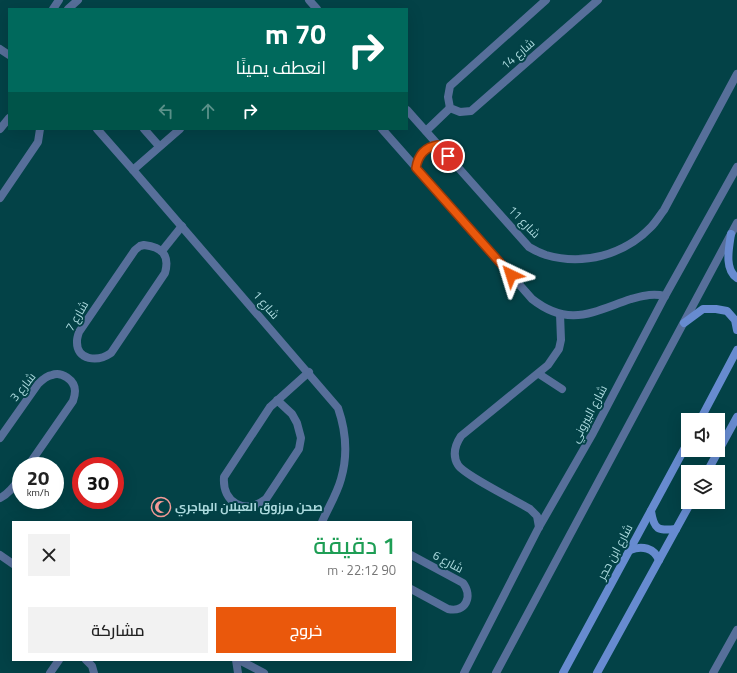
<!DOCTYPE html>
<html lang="ar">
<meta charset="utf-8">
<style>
:root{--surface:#fff;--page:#f2f2f2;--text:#222;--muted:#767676;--accent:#ea580c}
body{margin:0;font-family:"Titillium Web",Cairo,sans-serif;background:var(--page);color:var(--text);direction:rtl;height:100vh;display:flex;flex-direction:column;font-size:15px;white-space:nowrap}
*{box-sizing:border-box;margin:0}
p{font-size:13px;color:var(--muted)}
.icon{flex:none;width:22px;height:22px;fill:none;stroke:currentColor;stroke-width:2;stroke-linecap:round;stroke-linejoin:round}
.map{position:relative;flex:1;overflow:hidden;direction:ltr}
.side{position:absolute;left:12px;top:521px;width:400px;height:140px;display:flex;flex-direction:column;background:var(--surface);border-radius:0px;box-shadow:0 4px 16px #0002;direction:rtl}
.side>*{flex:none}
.hud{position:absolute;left:8px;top:8px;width:400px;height:122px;border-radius:0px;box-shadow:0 4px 16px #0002;direction:rtl;background:#00695c;color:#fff;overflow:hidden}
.buttons{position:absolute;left:681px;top:413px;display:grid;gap:8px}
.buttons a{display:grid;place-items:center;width:44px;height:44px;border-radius:0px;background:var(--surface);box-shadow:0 4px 16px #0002;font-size:20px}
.speed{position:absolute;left:12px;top:457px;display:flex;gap:8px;font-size:20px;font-weight:700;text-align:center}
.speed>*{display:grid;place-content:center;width:52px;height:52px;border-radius:50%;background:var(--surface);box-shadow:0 4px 16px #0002;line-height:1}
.speed small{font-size:10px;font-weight:400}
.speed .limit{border:6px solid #d22;background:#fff;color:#111}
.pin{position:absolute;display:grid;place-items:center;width:34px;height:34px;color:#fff;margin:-17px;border:2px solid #fff;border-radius:50%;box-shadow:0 1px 4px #0007}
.me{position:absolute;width:44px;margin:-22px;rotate:319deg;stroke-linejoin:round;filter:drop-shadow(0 0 3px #0008)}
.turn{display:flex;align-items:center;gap:14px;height:84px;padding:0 16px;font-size:18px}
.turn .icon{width:52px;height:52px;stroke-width:2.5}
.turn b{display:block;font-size:28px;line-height:34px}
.lanes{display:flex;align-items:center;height:38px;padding:0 16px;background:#0003;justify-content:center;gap:20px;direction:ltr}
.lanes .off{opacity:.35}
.round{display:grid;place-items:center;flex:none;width:42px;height:42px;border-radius:0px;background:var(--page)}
.summary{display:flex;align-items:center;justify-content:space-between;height:68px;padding:0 16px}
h1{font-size:24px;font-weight:600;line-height:30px;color:#1e9e55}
.button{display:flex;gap:8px;margin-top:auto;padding:8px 16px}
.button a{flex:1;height:46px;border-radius:0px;background:var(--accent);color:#fff;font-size:16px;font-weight:600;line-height:46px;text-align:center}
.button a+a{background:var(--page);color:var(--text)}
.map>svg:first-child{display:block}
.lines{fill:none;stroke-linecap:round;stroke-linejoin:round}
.service{stroke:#576f9a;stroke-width:8}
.minor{stroke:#576f9a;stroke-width:8}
.tertiary{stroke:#576f9a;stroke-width:8}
.secondary{stroke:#678bd0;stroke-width:8}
.route-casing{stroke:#983908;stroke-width:10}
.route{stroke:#ea580c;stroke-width:7}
.labels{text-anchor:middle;stroke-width:4;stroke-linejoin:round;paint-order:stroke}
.street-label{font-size:12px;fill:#addbdf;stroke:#034247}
.poi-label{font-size:12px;font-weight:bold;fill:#addbdf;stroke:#034247;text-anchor:start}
</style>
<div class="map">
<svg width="737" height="673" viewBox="0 0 737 673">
<rect width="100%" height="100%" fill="#034247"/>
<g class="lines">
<g class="service">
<polyline points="539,374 562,389"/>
<path d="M277 400 292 414 297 423 301 438 299 449 266 499C245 515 222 503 224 477L270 407 309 372"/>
<path d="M539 527 537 516 530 509C517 501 464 475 458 465 452 455 455 445 461 436L548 365 559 349 561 340 560 314"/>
</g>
<g class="minor">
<polyline points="309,0 317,9"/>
<polyline points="546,0 450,86 448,97 450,108 460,112 471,111 598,0"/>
<polyline points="53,9 59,0"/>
<polyline points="68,9 78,0"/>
<polyline points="0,49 9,55"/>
<path d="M407 110 529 247C534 250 540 253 546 255 583 266 624 255 651 227 656 222 660 215 664 210L737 74"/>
<polyline points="0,129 9,118"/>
<path d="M97 129 133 170 338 408C346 431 348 455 341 479 337 494 328 508 322 522"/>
<polyline points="144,129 159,146"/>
<path d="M382 129 532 299C569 328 592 312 631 299 643 296 652 293 665 296"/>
<polyline points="426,131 450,108"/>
<path d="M416 168C418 155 425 147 438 145"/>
<polyline points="133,170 180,129"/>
<polyline points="0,198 38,142 40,129"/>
<path d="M144 245C162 247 170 255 165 273L111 353C98 362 76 361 77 341 77 338 78 335 79 332L135 250 140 246Z"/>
<polyline points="162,251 182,226"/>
<path d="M0 438 38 384C42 380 46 376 52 375 61 371 75 380 75 391 75 394 74 398 73 401L28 466"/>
<path d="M0 498C9 494 15 485 21 477"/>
<polyline points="0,555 13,564"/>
<path d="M411 555 463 583C473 596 466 613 448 609L411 589"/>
<polyline points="86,660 92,666 94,673"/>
<polyline points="236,660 238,673"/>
<polyline points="239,660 264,673"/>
<polyline points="50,673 59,660"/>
<polyline points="713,673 737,630"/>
</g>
<g class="tertiary">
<polyline points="464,673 539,527 593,433 665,296 737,167"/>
<polyline points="496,673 737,223"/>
</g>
<g class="secondary">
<path d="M731 234C729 248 724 269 737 278"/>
<polyline points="684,323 703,309 716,309 727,311 735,320 737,330"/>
<polyline points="700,420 737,350"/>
<polyline points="707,472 737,417"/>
<path d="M651 511C654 530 658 531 676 529"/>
<path d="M630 550C642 545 654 548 659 560"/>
<polyline points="563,673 688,442"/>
<polyline points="597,673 691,502"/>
</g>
</g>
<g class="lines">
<defs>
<path id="route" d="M448 156 438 145C425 147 418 155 416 168L511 275"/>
</defs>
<use href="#route" class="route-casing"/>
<use href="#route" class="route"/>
</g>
<defs>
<symbol id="mosque-ring" viewBox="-11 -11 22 22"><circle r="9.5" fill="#034247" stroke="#f59b97" stroke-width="1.5"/><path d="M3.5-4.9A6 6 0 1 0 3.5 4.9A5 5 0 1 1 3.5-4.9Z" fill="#f59b97"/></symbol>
</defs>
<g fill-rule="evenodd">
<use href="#mosque-ring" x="150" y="496" width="22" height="22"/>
</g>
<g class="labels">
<g class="street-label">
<text transform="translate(518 54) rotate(-41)" y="4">شارع 14</text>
<text transform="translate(524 222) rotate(46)" y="4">شارع 11</text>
<text transform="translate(266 305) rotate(49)" y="4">شارع 1</text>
<text transform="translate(77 316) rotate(-60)" y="4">شارع 7</text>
<text transform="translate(23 387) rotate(-51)" y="4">شارع 3</text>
<text transform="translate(589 414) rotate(-62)" y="4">شارع البيروني</text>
<text transform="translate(615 552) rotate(-62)" y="4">شارع ابن حجر</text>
<text transform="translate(448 562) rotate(28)" y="4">شارع 6</text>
</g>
<g class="poi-label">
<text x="175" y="511">صحن مرزوق العبلان الهاجري</text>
</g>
</g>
</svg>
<div class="buttons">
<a><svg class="icon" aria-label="sound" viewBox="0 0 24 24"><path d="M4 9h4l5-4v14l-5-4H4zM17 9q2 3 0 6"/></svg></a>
<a><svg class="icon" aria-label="layers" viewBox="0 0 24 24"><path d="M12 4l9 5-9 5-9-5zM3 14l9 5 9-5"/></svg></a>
</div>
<div class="speed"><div>20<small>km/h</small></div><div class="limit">30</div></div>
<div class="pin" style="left:448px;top:156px;background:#d93025"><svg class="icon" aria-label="arrive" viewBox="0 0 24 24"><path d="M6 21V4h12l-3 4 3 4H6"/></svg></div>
<svg class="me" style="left:511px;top:275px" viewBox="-20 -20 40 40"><path d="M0-17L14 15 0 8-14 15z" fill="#ea580c" stroke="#fff" stroke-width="4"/></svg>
<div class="hud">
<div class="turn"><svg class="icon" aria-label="right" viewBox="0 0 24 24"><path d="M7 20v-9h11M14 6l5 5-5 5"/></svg><div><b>70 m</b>انعطف يمينًا</div></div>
<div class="lanes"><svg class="icon off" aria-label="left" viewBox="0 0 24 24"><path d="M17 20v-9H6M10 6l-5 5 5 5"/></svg><svg class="icon off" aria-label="ahead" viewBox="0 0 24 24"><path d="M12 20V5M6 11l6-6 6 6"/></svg><svg class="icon" aria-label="right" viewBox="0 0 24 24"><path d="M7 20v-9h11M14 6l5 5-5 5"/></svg></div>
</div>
<section class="side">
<div class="summary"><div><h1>1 دقيقة</h1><p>90 m · 22:12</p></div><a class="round"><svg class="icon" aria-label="close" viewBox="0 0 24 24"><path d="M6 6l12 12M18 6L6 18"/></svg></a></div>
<div class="button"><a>خروج</a><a>مشاركة</a></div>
</section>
</div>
